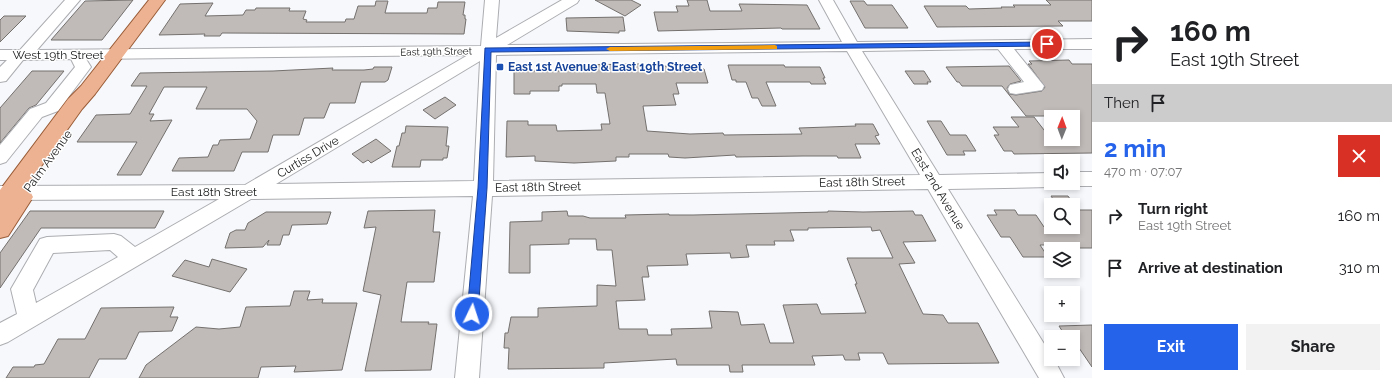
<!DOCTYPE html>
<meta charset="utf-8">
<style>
:root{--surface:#fff;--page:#f2f2f2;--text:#202124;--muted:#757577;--accent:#2563eb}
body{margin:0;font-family:Raleway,sans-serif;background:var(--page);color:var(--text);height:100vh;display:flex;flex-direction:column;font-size:15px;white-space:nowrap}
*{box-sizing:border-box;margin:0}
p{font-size:13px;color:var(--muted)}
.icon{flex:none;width:22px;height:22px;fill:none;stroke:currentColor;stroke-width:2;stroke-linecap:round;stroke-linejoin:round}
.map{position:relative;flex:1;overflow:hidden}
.panel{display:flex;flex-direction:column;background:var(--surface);width:300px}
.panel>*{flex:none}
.hud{background:#fff;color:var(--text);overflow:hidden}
.needle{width:26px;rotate:1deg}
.buttons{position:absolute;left:1044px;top:110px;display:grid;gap:8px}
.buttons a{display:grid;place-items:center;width:36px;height:36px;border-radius:0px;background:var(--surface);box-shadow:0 2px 6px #0003;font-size:20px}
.pin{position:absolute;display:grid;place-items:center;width:34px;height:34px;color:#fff;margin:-17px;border:2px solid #fff;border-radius:50%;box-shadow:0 1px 4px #0007}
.me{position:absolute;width:44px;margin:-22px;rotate:4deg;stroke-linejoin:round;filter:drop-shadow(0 0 3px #0008)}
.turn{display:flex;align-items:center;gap:14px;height:84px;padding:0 12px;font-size:18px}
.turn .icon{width:52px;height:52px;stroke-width:2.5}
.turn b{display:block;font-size:28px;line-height:34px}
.then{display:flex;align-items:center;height:38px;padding:0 12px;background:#0003;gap:8px;font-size:15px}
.round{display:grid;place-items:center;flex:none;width:42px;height:42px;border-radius:0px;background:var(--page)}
.head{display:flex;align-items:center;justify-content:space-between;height:68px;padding:0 12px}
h1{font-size:24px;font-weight:700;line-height:30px;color:var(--accent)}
.primary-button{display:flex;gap:8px;margin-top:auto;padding:8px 12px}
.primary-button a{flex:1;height:46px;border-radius:0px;background:var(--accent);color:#fff;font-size:16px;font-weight:700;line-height:46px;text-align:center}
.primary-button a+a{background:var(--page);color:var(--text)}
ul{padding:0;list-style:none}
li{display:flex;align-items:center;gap:12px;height:52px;padding:0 12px}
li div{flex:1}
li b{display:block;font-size:15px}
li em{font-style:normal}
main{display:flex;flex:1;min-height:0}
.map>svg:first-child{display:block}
.building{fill:#c0bbb9;stroke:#74706e;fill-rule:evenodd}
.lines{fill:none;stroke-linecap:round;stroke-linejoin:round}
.minor-casing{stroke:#acadb1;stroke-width:2}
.major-casing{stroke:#9a5c38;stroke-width:2}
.minor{fill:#fff;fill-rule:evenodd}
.major{fill:#ecb291;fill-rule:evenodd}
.route{fill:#2563eb;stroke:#184099}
.slow{fill:#f59e0b}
.transit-dot{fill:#1a4fb4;stroke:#fff;stroke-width:1.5}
.labels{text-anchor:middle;stroke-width:3;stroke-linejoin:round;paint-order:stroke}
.far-street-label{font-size:10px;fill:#191a1b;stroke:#fff}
.street-label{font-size:12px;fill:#191a1b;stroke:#fff}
.transit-label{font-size:12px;font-weight:bold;fill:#164399;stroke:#fff;text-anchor:start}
</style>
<main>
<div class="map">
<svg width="1092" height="378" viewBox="0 0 1092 378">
<rect width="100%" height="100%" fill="#f6f8fc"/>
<g class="building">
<polygon points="133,0 102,40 51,40 85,1"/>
<polygon points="595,0 631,0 641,5 625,16"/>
<polygon points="687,0 707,0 710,11 742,11 739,4 807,5 820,29 782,29 781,28 658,31 654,12 678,12 676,6 689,6"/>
<polygon points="1046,0 1092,0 1092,21 1058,21 1063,26 937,27 924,6 966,6 969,9 1002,8 1001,7 1015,7 1013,5 1051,5"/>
<polygon points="376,1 388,1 385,13 427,13 428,8 437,8 438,2 465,2 463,15 465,15 465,19 466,19 464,34 222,33 220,36 204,36 205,34 159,35 180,4 213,3 205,16 243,15 246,10 255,10 256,8 290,8 289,11 306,11 303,19 307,20 306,22 345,22 346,19 354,19 358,6 375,6"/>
<polygon points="850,1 864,1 867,5 892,5 908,28 865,28"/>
<polygon points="4,16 26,16 0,42 0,20"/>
<polygon points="623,17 625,31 619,31 619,33 567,31 566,18"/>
<polygon points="1069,60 1072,64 1092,64 1092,153 1014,154 1012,151 1004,151 994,135 999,135 993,127 1019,127 1011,117 1034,117 1051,139 1073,139 1073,116 1026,116 1002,86 962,86 959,82 957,82 946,67 1009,66 1021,81 1010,84 1007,88 1009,94 1016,95 1042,91 1045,87 1028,64 1032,64 1029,61"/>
<polygon points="639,64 639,67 672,66 704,69 708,83 676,83 679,94 673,94 676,105 643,106 647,131 690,134 723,133 724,135 802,134 799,128 856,126 855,124 873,124 879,135 875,136 880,144 855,144 861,158 838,158 837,156 803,156 736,157 735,155 685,158 669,157 668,154 629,154 629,157 616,157 616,161 574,163 535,161 535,156 506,157 507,121 528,121 528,125 556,125 557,131 602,130 601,124 610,124 605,93 597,93 596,84 562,84 562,86 559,86 559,91 530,91 530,94 514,94 514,71 565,71 565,67 572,67 572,65"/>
<polygon points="728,65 784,65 785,67 820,67 825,78 823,78 826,84 811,84 810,82 766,82 776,106 762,106 758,98 752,98 746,82 736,82 736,80 732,80"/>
<polygon points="374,67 392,67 388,80 385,82 361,82 355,103 330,103 324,118 304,118 299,135 273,135 268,152 242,152 234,171 172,171 179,158 208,157 213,145 218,145 220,140 250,139 257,121 247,109 196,109 207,87 164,87 149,114 154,114 150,121 172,120 141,175 117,175 137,142 77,142 96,115 130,114 147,86 131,86 140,73 273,71 333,68 332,70 364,70 373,69"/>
<polygon points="32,71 64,71 36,105 29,108 0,143 0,108"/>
<polygon points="905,71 924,71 931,82 927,82 928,84 914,84"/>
<polygon points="445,97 456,105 435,119 423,110"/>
<polygon points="927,121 941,121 950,135 966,135 976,151 963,151 965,155 947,155"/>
<polygon points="406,126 448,127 446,146 449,146 447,158 443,158 443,160 421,160 420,167 392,167 397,146 399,146 402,133 405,133"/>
<polygon points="376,139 391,151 371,163 368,160 363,163 352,154"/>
<polygon points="1051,196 1068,196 1078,210 1092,210 1092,248 1072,248 1070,245 1040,245 1048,257 1023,257 1010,237 1001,237 987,215 997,215 994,210 1015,210 1018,215 1036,215 1044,227 1073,227 1073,205 1057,205"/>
<polygon points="435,210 433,232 440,232 434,282 407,282 401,322 429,322 428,324 437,324 431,370 365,371 381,295 363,291 376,227 364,228 368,211"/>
<polygon points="30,211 164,211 155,228 41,228 0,288 0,253"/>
<path d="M567 211 568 216H583L590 218H626L625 215 669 214V215H693L828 212V211L863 212 913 211 915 215H922L936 241 903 242 915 263 899 264 923 314 943 315 948 323H978L999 363 888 364 883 353H858L860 360H845L843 355 812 356 815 365H742L743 372H730L729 365H677L676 359 604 363V368L508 369 509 348H504L505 333H508L511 317H538V308L597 306V285L616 286 612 250H597L596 239H569V244L530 245V273H509L510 222 542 221V212ZM871 227 872 231 880 230 893 258H847L857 284H855L866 313 821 314 817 304 783 305 794 343H770L764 324 741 325 738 312 709 311 712 328 671 329 672 335H648L647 329H619L616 301 645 300 642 277H649L647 266 688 265 686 254 730 253 731 258 749 257 746 245H775L774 241H794L790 230H808V228Z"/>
<polygon points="266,212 331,212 327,224 292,225 289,235 283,235 280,245 267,245 269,240 263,247 225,248 230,233 236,230 245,230 248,223"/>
<polygon points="212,259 247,269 230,292 172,276 185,260 209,267"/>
<polygon points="294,291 310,291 307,300 323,299 322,303 357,303 342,370 294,372 296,366 261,367 258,378 139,378 146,365 196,327 219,329 240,327 246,307 290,306"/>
<polygon points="174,307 170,317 178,317 172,331 139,332 126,359 99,359 89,378 6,378 13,367 34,367 35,365 44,364 58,339 85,339 101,308"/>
<polygon points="1092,325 1092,367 1079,348 1073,348 1073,337 1066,337 1059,326"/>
</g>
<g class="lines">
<defs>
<g id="minor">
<path d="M65 0H80L37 50 481 46 485 0H499L496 38 562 0H579L577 3 507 45 842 42 819 0H833L857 42 1092 39V49H1014L1044 86 1042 90 1016 94 1010 93 1008 89 1010 85 1024 82 998 49 862 51 939 175 1051 173V183H1059L1058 185 1051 187 948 189 1051 355V359H1054L1064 378H1039L928 189 492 196 479 378H455L473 196 251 199 8 342 0 345V323L17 314 11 289 40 239 47 237 114 234 121 236 135 247 219 199 0 200V186L245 185 468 55 86 59 91 67 58 111 42 117 6 162 0 164V145L30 109 46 103 75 67 71 59 23 60 6 81 0 82V67L7 60H0V50H20ZM847 51 920 175 493 181 496 55ZM480 61 474 181 276 184ZM110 250 118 257 36 303 33 290 53 253Z"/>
<polygon points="1073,172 1092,172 1092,186 1073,186 1066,184 1073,183"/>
</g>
<polygon id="major" points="149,0 165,0 95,94 82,109 25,189 30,191 33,197 8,236 0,238 0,190 68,99 81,86"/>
</defs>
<use href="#minor" class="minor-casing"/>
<use href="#major" class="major-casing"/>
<use href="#minor" class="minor"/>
<use href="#major" class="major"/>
</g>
<polygon class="route" points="1047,42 1051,44 1050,46 491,52 487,188 478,314 476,318 472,319 469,318 467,314 478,188 485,48"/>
<polygon class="slow" points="775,45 777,46 777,49 610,51 606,49 610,47"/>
<rect class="transit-dot" x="496" y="63" width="8" height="8" rx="2"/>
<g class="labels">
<g class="far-street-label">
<text transform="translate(436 51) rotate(-1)" y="4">East 19th Street</text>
</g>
<g class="street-label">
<text x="58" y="59">West 19th Street</text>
<text transform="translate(308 157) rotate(-31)" y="4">Curtiss Drive</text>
<text transform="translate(48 161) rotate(-54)" y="4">Palm Avenue</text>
<text transform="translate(862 182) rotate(-1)" y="4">East 18th Street</text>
<text transform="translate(538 187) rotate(-1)" y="4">East 18th Street</text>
<text transform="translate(938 189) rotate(59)" y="4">East 2nd Avenue</text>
<text x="214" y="196">East 18th Street</text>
</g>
<g class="transit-label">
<text x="508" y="71">East 1st Avenue &amp; East 19th Street</text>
</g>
</g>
</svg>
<div class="buttons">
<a><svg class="needle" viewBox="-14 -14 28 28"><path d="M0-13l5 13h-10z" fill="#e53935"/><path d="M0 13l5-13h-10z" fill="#757577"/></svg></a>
<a><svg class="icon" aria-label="sound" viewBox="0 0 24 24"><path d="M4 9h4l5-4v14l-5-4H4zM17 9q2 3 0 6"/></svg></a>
<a><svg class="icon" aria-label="search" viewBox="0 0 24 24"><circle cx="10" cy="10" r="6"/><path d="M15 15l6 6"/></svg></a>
<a><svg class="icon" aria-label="layers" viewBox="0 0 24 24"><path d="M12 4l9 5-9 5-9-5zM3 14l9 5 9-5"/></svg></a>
<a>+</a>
<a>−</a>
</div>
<div class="pin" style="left:1047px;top:44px;background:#d93025"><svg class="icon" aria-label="arrive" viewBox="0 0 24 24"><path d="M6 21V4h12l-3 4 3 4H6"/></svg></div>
<svg class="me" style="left:472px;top:314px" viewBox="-20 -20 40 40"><circle r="17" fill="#2563eb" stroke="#fff" stroke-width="3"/><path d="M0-11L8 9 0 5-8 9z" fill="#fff"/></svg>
</div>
<section class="panel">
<div class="hud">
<div class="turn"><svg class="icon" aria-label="right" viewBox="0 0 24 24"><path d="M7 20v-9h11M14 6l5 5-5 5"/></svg><div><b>160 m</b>East 19th Street</div></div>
<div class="then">Then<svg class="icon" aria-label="arrive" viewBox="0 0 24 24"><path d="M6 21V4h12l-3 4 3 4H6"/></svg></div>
</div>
<div class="head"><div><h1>2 min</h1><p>470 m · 07:07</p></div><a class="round" style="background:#d93025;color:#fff"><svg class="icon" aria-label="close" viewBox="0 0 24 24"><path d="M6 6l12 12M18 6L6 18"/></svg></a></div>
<ul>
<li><svg class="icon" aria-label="right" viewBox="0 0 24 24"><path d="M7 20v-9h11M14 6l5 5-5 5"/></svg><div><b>Turn right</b><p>East 19th Street</p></div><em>160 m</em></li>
<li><svg class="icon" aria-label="arrive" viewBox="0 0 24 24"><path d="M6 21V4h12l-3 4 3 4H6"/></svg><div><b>Arrive at destination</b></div><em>310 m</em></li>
</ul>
<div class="primary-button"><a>Exit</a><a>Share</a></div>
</section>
</main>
